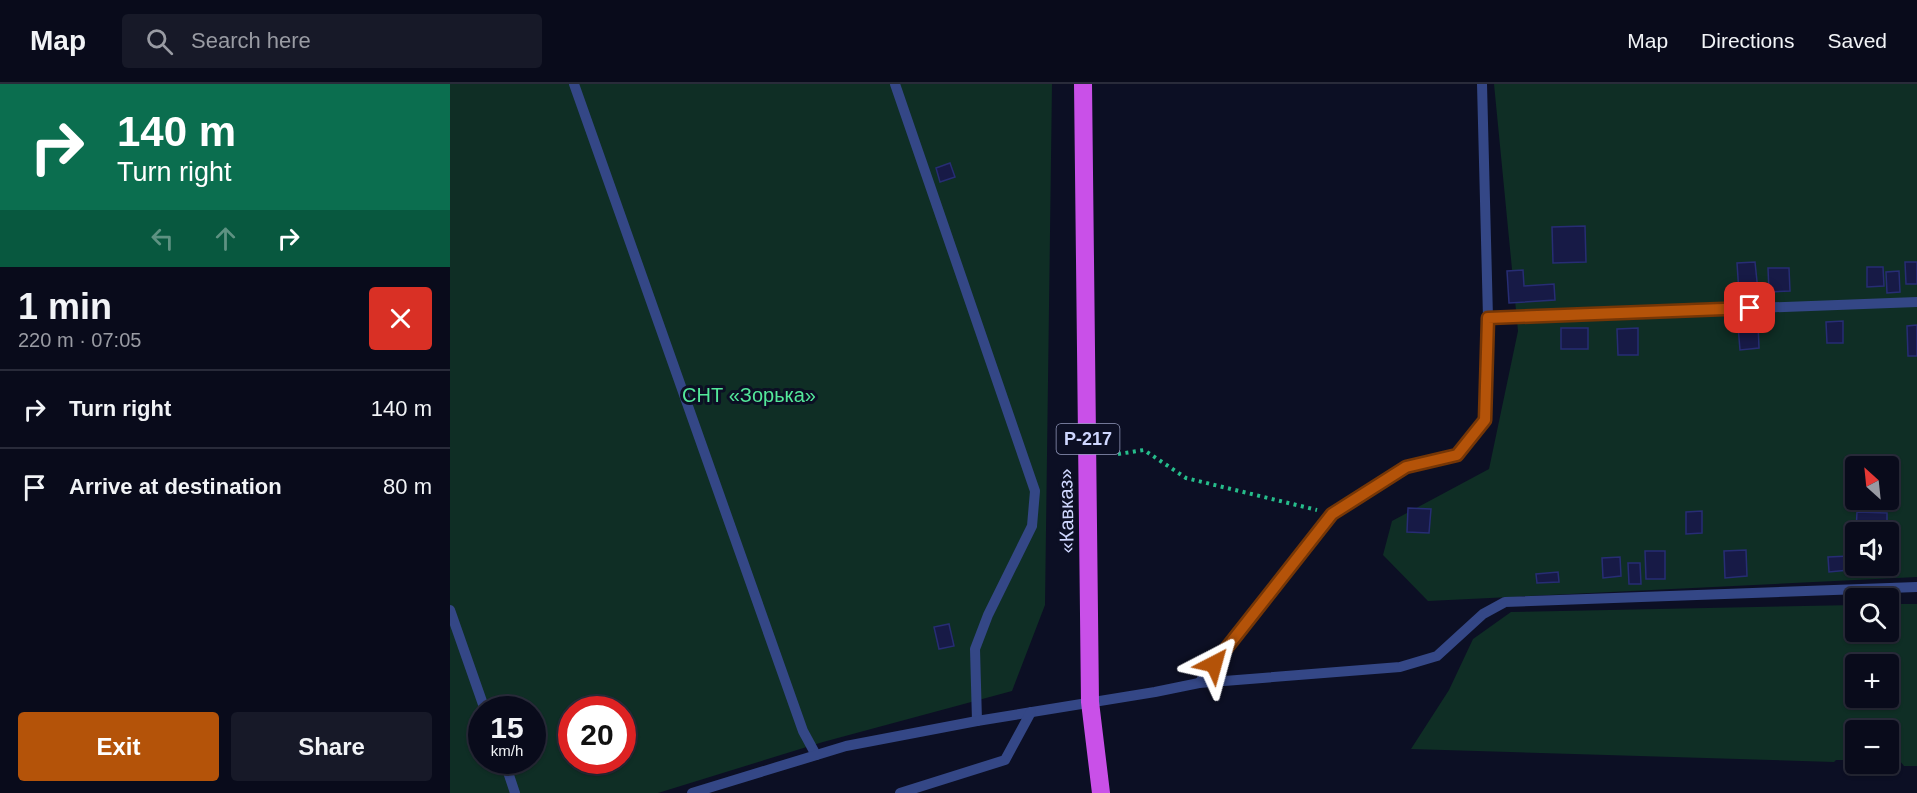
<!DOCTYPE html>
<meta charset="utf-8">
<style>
:root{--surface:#090b1b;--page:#171928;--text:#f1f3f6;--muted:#999ba3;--line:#292b3a;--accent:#b45309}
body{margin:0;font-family:Arial,sans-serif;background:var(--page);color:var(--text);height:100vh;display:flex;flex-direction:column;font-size:22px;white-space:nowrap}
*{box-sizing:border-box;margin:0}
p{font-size:20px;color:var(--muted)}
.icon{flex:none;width:33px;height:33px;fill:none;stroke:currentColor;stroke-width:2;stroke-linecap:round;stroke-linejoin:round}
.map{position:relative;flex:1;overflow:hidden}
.details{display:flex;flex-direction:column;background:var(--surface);width:450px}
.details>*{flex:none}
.hud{background:#0b6e4f;color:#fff;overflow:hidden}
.needle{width:39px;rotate:333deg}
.fabs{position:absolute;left:1395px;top:372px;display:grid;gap:12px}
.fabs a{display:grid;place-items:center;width:54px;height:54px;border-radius:6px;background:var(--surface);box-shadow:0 2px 4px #0004,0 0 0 2px var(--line);font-size:30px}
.speed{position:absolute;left:18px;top:612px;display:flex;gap:12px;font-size:30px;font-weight:700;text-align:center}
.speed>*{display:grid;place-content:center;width:78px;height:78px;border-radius:50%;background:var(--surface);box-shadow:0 2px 4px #0004,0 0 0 2px var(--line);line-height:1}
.speed small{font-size:15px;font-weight:400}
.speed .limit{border:9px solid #d22;background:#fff;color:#111}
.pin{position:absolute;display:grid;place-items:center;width:51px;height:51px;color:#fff;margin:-26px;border-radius:12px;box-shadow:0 3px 9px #0006}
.me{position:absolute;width:66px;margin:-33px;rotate:39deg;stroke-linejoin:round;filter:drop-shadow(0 0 4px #0008)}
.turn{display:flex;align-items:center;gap:21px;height:126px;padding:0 18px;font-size:27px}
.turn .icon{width:78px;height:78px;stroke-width:2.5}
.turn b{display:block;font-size:42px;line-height:51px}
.lanes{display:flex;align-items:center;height:57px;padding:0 18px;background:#0003;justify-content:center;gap:30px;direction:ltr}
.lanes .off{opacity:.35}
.round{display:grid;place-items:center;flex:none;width:63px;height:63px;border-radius:6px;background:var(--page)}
.headline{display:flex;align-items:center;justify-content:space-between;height:102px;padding:0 18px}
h1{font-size:36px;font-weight:700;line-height:45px}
.action{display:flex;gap:12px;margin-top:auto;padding:12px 18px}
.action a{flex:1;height:69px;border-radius:6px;background:var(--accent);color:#fff;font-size:24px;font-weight:700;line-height:69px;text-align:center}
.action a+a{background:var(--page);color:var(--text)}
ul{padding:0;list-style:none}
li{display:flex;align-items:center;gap:18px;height:78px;padding:0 18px;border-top:2px solid var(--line)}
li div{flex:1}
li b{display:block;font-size:22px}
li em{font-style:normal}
header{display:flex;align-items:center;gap:36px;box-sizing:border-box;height:84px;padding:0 30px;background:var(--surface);border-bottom:2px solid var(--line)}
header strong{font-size:28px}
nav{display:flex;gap:33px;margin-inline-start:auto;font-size:21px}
.search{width:420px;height:54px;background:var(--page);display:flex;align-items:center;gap:15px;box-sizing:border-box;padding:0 21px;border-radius:6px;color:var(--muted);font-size:22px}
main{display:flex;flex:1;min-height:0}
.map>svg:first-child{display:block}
.green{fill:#0f2e25;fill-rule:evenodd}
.building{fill:#171a46;stroke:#272d74;stroke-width:1.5}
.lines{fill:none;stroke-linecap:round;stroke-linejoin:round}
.path{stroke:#26bd8b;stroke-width:4;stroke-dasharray:3 4.5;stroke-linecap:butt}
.service{stroke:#344786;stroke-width:10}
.trunk{stroke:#c950e8;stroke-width:18}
.route-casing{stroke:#753606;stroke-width:15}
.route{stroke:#b45309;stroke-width:10}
.labels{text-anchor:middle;stroke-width:6;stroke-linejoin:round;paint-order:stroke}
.shield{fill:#0c0f24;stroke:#949bbd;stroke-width:1.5}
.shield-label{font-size:18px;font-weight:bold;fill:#cfd7ff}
.park-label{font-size:20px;fill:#53e89a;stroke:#0c0f24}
.street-label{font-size:20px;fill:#cfd7ff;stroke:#0c0f24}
</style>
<header>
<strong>Map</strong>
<div class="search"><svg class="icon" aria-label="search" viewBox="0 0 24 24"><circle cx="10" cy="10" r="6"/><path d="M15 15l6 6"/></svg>Search here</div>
<nav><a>Map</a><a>Directions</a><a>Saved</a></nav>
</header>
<main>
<section class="details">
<div class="hud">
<div class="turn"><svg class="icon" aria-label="right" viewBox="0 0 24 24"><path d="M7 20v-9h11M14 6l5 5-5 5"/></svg><div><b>140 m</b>Turn right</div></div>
<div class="lanes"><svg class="icon off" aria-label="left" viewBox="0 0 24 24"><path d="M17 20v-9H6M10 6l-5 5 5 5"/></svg><svg class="icon off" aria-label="ahead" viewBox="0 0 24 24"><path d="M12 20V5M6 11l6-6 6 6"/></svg><svg class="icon" aria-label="right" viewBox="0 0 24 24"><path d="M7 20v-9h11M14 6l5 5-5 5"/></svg></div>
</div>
<div class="headline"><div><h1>1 min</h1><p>220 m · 07:05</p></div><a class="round" style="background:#d93025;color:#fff"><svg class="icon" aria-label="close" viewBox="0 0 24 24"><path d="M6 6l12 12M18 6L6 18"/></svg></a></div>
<ul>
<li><svg class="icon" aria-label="right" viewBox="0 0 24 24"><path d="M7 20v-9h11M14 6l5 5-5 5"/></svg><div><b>Turn right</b></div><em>140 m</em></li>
<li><svg class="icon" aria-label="arrive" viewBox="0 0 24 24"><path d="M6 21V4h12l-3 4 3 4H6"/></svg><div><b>Arrive at destination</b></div><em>80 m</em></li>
</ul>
<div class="action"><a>Exit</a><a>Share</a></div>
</section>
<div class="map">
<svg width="1467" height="709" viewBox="0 0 1467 709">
<rect width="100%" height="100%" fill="#0c0f24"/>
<g class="green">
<path d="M0 0H602L595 521 562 607 373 658 208 709H0ZM32 626H82V676H32ZM122 626H172V676H122Z"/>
<path d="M1044 0H1467V493L978 517 933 471 942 437 1039 385 1068 247ZM1406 382H1438V416H1406ZM1406 448H1438V482H1406Z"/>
<path d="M1439 520H1467V682H1454L1450 677H1439L1438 646H1406L1405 676H1386L1384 678 961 665 999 606 1023 555 1061 528 1405 521 1406 548H1438ZM1406 580H1438V614H1406Z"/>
</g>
<g class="building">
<polygon points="500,79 505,93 490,98 486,84"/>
<polygon points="1135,142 1136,178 1103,179 1102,143"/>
<polygon points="1305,178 1308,207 1289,209 1287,179"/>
<polygon points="1455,178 1467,178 1467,200 1456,200"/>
<polygon points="1417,183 1433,183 1434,202 1417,203"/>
<polygon points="1318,184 1339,184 1340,207 1319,208"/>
<polygon points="1073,186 1074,202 1104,200 1105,216 1059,219 1057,187"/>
<polygon points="1449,187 1450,208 1437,209 1436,188"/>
<polygon points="1393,237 1393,259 1377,259 1376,238"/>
<polygon points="1308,240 1309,264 1290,266 1288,242"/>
<polygon points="1467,241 1467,272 1458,272 1457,242"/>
<rect x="1111" y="244" width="27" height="21"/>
<polygon points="1188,244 1188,271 1168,271 1167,245"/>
<polygon points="958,424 981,425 979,449 957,448"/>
<polygon points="1252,427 1252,449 1236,450 1236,428"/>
<polygon points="1407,428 1437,429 1437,448 1406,448"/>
<polygon points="1296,466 1297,492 1275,494 1274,467"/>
<polygon points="1195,467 1215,467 1215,495 1196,495"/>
<polygon points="1399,472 1399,486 1379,488 1378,473"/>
<polygon points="1170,473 1171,492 1153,494 1152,474"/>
<polygon points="1178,479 1190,479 1191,500 1179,500"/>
<polygon points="1108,488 1109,498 1087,499 1086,490"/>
<polygon points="499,540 504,562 489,565 484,543"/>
</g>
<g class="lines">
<polyline class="path" points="668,370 694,366 736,394 867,426"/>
<g class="service">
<polyline points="124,0 353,647 366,671"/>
<polyline points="445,0 585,407 582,442 538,531 525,565 527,637"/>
<polyline points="1038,234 1467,218"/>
<polyline points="0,526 35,626"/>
<polyline points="749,599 882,430 956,383 1007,371 1035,336 1038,234 1032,0"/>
<polyline points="54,676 65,709"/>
<polyline points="242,709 396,662 527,637 705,608 749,599 950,583 987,572 1033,530 1055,518 1467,503"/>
<polyline points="450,709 555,676 581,628"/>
</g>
<polyline class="trunk" points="633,0 640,618 651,709"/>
</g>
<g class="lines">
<defs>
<polyline id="route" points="764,580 882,430 956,383 1007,371 1035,336 1038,234 1300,224"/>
</defs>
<use href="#route" class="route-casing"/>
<use href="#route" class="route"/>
</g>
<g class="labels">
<rect class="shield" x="606.5" y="340" width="63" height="30" rx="4.5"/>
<g class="shield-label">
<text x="638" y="361">Р-217</text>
</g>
<g class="park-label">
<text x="299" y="318">СНТ «Зорька»</text>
</g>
<g class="street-label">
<text transform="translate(616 427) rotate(-91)" y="7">«Кавказ»</text>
</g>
</g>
</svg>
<div class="fabs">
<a><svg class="needle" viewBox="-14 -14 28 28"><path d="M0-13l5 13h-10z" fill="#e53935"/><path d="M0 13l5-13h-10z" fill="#999ba3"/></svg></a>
<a><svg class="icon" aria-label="sound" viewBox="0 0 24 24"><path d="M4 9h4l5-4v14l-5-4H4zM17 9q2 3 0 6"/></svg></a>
<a><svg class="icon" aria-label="search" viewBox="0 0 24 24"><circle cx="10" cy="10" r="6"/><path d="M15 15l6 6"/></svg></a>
<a>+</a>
<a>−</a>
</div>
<div class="speed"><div>15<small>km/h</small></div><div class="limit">20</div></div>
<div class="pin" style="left:1300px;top:224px;background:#d93025"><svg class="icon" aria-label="arrive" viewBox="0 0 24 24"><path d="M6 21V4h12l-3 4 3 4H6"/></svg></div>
<svg class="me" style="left:764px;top:580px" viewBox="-20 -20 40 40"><path d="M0-17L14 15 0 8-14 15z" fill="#b45309" stroke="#fff" stroke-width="4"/></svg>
</div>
</main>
